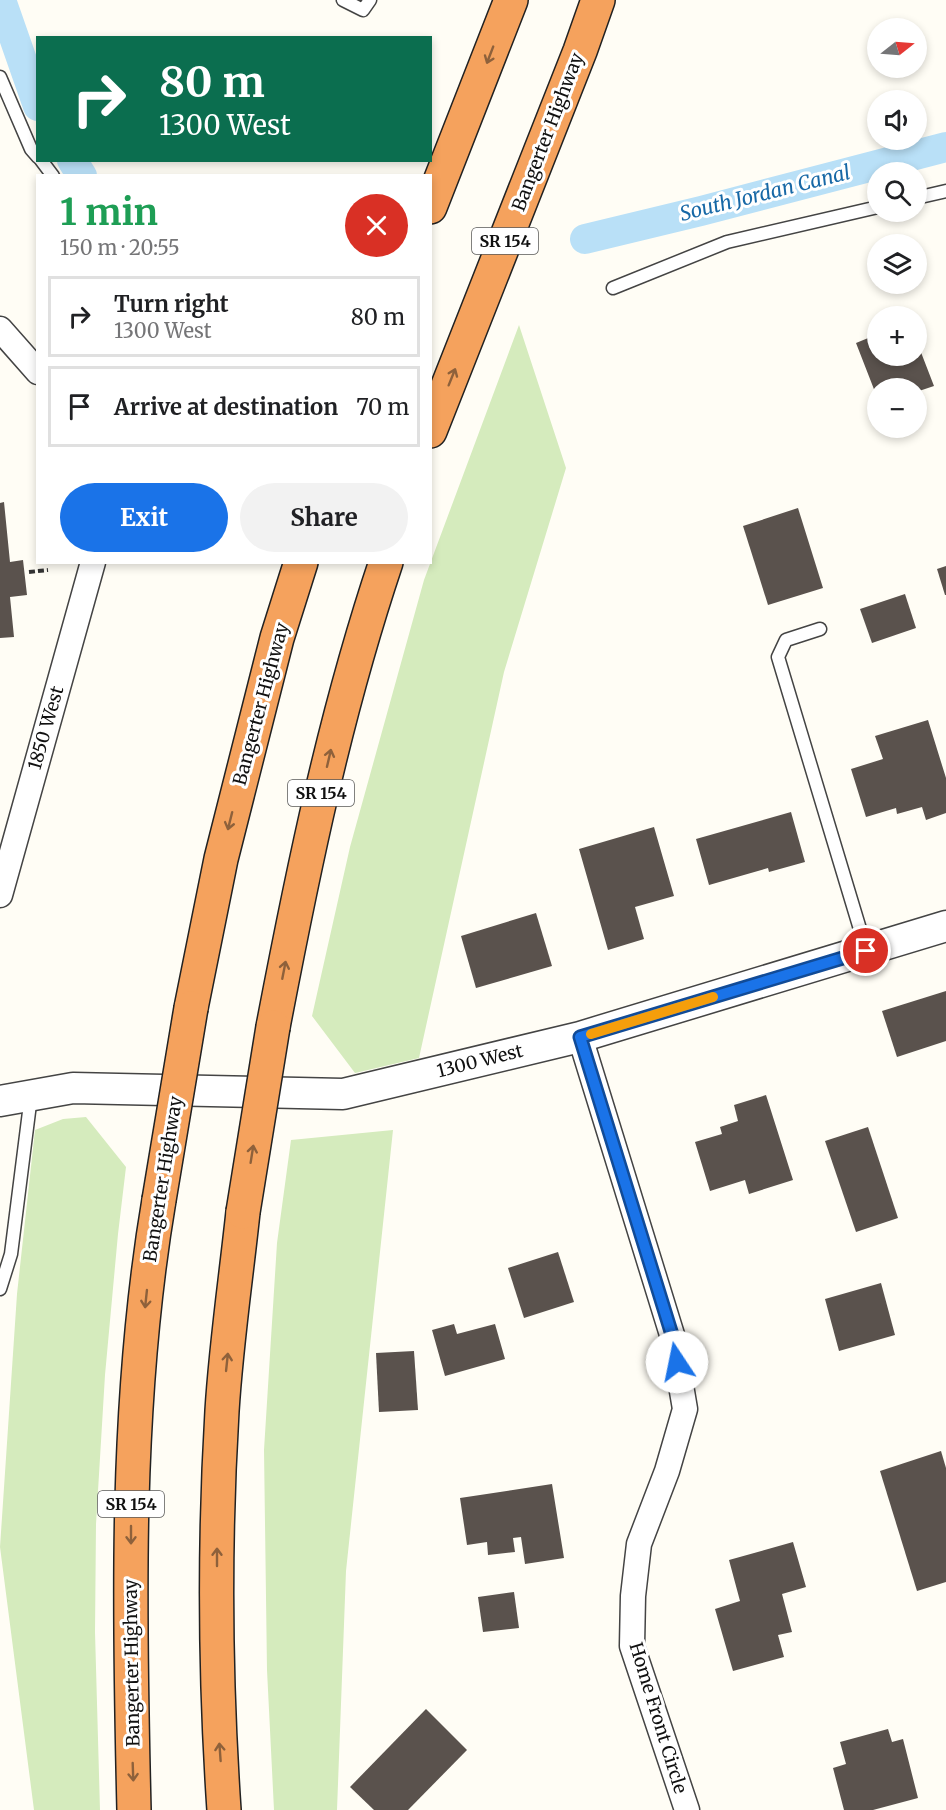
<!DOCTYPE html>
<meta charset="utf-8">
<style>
:root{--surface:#fff;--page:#f2f2f2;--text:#202124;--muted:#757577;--line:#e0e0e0;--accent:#1a73e8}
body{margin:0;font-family:Merriweather,serif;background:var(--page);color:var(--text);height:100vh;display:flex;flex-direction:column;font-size:22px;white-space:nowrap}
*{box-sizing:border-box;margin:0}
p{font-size:20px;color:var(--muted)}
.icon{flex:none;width:33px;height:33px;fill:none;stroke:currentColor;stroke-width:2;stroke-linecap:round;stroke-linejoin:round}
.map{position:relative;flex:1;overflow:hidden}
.side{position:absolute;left:36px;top:174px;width:396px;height:390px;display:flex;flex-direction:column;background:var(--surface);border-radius:0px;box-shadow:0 3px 9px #0003}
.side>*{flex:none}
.hud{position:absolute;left:36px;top:36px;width:396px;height:126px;border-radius:0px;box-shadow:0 3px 9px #0003;background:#0b6e4f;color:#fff;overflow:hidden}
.needle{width:39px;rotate:73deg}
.fabs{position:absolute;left:867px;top:18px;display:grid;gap:12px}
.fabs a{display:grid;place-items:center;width:60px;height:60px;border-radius:50%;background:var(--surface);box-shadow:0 3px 9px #0003;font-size:30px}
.pin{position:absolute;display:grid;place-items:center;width:51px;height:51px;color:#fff;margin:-26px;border:3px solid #fff;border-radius:50%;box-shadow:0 2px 6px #0007}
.me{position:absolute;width:66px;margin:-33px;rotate:349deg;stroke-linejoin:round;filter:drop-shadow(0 0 4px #0008)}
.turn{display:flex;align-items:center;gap:21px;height:126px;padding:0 24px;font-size:27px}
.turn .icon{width:78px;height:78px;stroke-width:2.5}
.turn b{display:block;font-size:42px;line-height:51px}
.round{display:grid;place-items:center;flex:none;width:63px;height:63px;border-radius:32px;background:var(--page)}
.head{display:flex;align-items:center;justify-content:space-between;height:102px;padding:0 24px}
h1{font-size:36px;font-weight:700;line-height:45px;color:#1e9e55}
.cta{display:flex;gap:12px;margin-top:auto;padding:12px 24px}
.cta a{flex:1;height:69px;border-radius:36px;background:var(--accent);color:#fff;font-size:24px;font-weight:700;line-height:69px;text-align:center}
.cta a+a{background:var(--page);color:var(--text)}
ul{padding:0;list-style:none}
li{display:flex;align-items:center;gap:18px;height:81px;margin:0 12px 9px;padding:0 12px;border:3px solid var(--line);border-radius:0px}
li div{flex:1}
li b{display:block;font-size:22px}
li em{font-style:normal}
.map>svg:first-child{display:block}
.green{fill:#d5ebbd}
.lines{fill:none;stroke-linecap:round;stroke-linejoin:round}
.canal{stroke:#b9e0f7;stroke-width:30}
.building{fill:#5a524d}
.service-casing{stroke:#444;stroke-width:15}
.minor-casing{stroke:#444;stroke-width:27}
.tertiary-casing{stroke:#444;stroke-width:33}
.motorway-casing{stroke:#222;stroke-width:36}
.path{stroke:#333;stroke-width:4;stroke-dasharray:6 3;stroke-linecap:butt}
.service{stroke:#fff;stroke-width:12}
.minor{stroke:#fff;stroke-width:24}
.tertiary{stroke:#fff;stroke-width:30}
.motorway{stroke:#f5a25d;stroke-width:33}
.motorway-bridge-casing{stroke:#222;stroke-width:36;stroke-linecap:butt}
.motorway-bridge{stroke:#f5a25d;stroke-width:33}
.oneway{stroke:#8e613b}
.route-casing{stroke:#114b97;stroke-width:15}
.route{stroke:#1a73e8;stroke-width:10}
.slow{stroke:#f59e0b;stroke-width:10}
.labels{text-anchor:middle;stroke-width:6;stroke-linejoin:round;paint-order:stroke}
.shield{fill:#fff;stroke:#585858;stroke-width:1.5}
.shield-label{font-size:16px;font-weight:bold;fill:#111}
.street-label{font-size:18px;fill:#111;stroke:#fff}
.water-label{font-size:20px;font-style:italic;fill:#1768a6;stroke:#fff}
</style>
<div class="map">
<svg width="946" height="1810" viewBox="0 0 946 1810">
<rect width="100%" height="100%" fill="#fffdf5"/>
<g class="green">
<polygon points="519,325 566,468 504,672 419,1058 355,1073 312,1016 350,847 424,580"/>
<polygon points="86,1117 126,1167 118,1234 105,1375 96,1524 95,1632 100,1810 34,1810 0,1547 17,1294 35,1130 63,1119"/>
<polygon points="393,1130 346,1571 337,1810 274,1810 267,1670 264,1450 277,1243 291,1140"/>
</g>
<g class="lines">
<g class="canal">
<polyline points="1,0 38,106"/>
<polyline points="72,160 82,176"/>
<polyline points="585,239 701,211 946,147"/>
</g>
</g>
<g class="building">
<polygon points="878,334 878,356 916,356 917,342 934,386 916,392 916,388 878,388 877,397 856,343"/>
<polygon points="4,502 10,562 23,560 27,595 10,597 14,637 0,638 0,503"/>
<polygon points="798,508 823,588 768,605 743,526"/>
<polygon points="946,566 946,595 945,595 937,569"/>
<polygon points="905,594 916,628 872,643 860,609"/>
<polygon points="928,720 946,778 946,813 926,820 922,807 897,814 896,808 866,817 851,769 883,759 875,736"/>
<polygon points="791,812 805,862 769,872 768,868 709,885 696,839"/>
<polygon points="654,827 674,896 635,907 644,939 608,950 579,849"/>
<polygon points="536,913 552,966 476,988 461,936"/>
<polygon points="946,991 946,1041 897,1057 882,1011"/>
<polygon points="766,1095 793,1180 749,1194 745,1180 710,1191 695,1142 722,1134 720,1127 738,1121 734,1105"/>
<polygon points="868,1127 898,1218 856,1232 825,1141"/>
<polygon points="558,1252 574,1302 524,1318 508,1268"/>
<polygon points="881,1283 895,1335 839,1351 825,1299"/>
<polygon points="454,1324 457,1334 495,1324 505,1359 445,1376 432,1330"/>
<polygon points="414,1351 418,1410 379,1412 376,1353"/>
<polygon points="941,1451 946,1468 946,1582 917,1591 880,1471"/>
<polygon points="552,1484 564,1558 525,1564 521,1537 513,1538 515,1552 488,1555 487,1542 467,1545 460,1498"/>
<polygon points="793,1542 806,1587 782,1594 792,1632 778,1635 784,1657 733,1671 715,1609 740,1601 729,1560"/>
<polygon points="514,1592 519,1628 483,1632 478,1597"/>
<polygon points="426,1709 467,1750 408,1810 374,1810 350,1787"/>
<polygon points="888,1729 892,1742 903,1739 918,1798 873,1810 844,1810 833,1768 846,1764 840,1742"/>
</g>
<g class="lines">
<defs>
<g id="service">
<polyline points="343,0 363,10 370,0"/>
<polyline points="0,77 31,149 38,157"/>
<polyline points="41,160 53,176"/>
<polyline points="916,198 946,191"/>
<polyline points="613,288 727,242 878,207"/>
<polyline points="820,629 786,640 778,657 866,949"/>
<polyline points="0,1289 11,1254 31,1096"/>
</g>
<g id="minor">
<polyline points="0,329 38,372"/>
<polyline points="0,895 93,562"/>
<polyline points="580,1037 673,1338 685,1409 667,1471 639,1544 633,1596 632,1646 687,1810"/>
</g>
<polyline id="tertiary" points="0,1101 73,1088 343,1094 580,1037 946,926"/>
<g id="motorway">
<polyline points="430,207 511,0"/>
<polyline points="430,431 580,51 598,0"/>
<polyline points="191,1008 221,859 277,638 301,562"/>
<path d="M273 1027C303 870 335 714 386 562"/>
<path d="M134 1810C129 1607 125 1401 159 1200"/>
<path d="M224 1810C215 1677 214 1544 222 1411 226 1345 236 1278 243 1212"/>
</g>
</defs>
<use href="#service" class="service-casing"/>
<use href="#minor" class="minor-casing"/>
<use href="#tertiary" class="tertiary-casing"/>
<use href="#motorway" class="motorway-casing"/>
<polyline class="path" points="29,572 48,570"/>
<use href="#service" class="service"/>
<use href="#minor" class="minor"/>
<use href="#tertiary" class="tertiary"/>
<use href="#motorway" class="motorway"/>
<defs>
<g id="motorway-bridge">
<polyline points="159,1200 191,1008"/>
<polyline points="243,1212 273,1027"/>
</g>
</defs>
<use href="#motorway-bridge" class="motorway-bridge-casing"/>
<use href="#motorway-bridge" class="motorway-bridge"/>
</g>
<defs><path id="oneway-shaft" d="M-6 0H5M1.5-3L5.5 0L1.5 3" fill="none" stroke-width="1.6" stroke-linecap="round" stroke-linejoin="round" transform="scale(1.5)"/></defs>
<g class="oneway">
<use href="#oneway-shaft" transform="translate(490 55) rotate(111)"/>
<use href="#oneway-shaft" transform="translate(452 377) rotate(-68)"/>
<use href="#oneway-shaft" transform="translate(329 758) rotate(-77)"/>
<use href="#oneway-shaft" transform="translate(230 821) rotate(104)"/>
<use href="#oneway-shaft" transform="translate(284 970) rotate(-79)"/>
<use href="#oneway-shaft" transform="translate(252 1154) rotate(-81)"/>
<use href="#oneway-shaft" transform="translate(146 1299) rotate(96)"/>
<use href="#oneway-shaft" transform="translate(227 1362) rotate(-84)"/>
<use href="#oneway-shaft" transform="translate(131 1535) rotate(90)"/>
<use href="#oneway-shaft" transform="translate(217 1557) rotate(-90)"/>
<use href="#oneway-shaft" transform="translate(220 1752) rotate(-94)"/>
<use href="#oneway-shaft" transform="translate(133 1772) rotate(88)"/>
</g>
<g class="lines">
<defs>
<polyline id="route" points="677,1362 673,1338 580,1037 866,951"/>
</defs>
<use href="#route" class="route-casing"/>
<use href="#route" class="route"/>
<polyline class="slow" points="591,1034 713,997"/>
</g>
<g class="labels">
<g class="shield">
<rect x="472" y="228" width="66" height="26" rx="4.5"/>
<rect x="288" y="780" width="66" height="26" rx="4.5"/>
<rect x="98" y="1491" width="66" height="26" rx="4.5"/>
</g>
<g class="shield-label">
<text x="505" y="247">SR 154</text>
<text x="321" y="799">SR 154</text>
<text x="131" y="1510">SR 154</text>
</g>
<g class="street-label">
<text transform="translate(548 132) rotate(-69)" y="6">Bangerter Highway</text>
<text transform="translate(261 704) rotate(-75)" y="6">Bangerter Highway</text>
<text transform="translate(46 728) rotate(-74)" y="6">1850 West</text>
<text transform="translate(480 1061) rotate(-14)" y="6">1300 West</text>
<text transform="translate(163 1179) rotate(-81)" y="6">Bangerter Highway</text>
<text transform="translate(132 1663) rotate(-91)" y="6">Bangerter Highway</text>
<text transform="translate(658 1718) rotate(73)" y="6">Home Front Circle</text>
</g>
<g class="water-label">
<text transform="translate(765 193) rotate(-14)" y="7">South Jordan Canal</text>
</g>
</g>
</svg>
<div class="fabs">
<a><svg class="needle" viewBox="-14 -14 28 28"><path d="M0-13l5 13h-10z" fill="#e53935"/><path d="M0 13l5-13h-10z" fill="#757577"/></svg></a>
<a><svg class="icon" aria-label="sound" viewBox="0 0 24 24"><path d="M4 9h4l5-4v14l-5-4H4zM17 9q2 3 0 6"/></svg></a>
<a><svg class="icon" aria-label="search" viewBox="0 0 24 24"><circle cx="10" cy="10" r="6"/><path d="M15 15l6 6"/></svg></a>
<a><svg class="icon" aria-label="layers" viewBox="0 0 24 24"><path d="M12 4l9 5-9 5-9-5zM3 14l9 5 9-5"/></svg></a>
<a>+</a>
<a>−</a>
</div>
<div class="pin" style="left:866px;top:951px;background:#d93025"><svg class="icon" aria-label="arrive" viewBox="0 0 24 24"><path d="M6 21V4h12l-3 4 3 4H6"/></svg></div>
<svg class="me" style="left:677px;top:1362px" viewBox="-20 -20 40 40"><circle r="19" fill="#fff"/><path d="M0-13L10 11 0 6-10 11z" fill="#1a73e8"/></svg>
<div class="hud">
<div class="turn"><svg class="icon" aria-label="right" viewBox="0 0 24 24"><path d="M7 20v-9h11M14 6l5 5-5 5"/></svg><div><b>80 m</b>1300 West</div></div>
</div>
<section class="side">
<div class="head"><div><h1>1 min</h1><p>150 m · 20:55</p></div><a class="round" style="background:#d93025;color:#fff"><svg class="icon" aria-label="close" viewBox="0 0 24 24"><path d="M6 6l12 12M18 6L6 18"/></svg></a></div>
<ul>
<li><svg class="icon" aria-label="right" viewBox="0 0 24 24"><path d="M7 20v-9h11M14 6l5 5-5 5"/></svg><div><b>Turn right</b><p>1300 West</p></div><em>80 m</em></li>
<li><svg class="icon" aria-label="arrive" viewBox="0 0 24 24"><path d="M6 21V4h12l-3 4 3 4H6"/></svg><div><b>Arrive at destination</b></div><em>70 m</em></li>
</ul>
<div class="cta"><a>Exit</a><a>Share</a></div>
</section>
</div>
